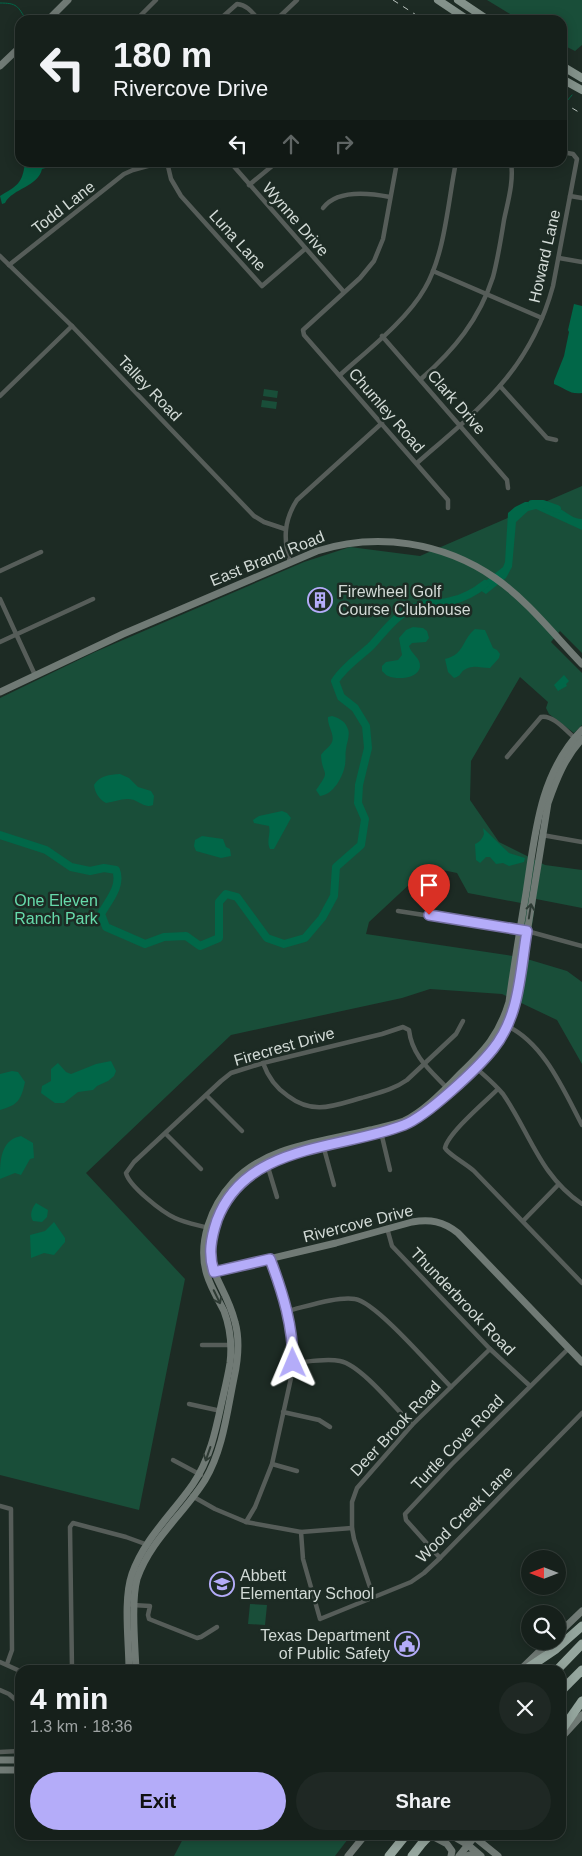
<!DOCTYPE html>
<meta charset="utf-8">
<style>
:root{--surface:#16201b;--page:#1f2824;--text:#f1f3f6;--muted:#9ea3a3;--line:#353e3a;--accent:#b4acf9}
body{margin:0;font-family:Helvetica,sans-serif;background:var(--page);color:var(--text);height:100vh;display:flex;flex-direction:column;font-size:19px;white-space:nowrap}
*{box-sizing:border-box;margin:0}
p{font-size:16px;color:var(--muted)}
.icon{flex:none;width:28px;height:28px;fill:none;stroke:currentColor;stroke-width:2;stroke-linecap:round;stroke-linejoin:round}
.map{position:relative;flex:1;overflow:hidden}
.side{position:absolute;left:15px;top:1665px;width:551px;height:175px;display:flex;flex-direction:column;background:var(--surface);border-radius:15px;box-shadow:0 2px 12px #0003,0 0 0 1px var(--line)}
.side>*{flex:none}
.guide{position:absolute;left:15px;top:15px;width:552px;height:152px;border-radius:15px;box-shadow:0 2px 12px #0003,0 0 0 1px var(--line);background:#16201b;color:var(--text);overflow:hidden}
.needle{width:32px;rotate:270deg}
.tools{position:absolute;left:521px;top:1550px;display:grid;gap:10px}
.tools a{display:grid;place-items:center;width:45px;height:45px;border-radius:50%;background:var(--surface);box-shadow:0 2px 12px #0003,0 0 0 1px var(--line);font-size:25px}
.pin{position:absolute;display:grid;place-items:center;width:42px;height:42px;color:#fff;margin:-51px -21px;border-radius:50% 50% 50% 0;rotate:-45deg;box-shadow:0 0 5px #0007}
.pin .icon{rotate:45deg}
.me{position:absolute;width:55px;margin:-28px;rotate:359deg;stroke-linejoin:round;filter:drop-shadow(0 0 4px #0008)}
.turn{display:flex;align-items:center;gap:18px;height:105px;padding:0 15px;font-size:22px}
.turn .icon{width:65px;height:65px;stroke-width:2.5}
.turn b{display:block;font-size:35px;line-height:42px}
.lanes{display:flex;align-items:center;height:48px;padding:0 15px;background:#0003;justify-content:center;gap:25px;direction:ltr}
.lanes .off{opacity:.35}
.round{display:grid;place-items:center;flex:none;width:52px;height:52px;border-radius:26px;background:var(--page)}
.headline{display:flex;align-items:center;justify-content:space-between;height:85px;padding:0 15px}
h1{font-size:30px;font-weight:800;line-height:38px}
.button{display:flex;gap:10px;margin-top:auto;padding:10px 15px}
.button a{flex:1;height:58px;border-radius:30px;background:var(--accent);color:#111;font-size:20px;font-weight:800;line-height:58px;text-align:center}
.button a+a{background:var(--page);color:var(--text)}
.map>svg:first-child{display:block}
.green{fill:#194e39;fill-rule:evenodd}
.water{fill:#016748}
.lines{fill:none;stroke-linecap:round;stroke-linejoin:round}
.stream{stroke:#016748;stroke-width:1}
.river{stroke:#016748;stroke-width:8}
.street{stroke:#565d59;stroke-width:4.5}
.secondary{stroke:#707a75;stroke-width:7}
.primary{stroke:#83918a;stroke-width:8}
.highway{stroke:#95a69e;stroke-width:9}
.rail{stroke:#bcc5c0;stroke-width:1;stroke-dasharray:6 6;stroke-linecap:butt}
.highway-bridge{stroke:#95a69e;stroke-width:9}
.oneway{stroke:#2e3b34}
.route-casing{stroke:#7570a2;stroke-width:12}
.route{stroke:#b4acf9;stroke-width:9}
.labels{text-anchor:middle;stroke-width:5;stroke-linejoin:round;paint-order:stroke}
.street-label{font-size:16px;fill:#d2dad6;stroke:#1d2b24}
.poi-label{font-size:16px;fill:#d2dad6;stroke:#1d2b24;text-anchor:start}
.park-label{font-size:16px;fill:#66daab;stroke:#1d2b24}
</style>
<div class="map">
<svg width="582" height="1856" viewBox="0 0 582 1856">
<rect width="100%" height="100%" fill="#1d2b24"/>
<g class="green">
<polygon points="487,0 582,0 582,45 575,51 563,45 562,20 520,20"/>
<polygon points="264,389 278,391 277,398 263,396"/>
<polygon points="262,400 277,402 276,409 261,407"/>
<path d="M582 486V653L560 631 551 642 582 673V725L574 733 549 714 546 708 548 702 520 677 471 761 470 800 499 842 545 865 582 870V908L536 899 527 959 567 971 582 982V1064L557 1020 502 994 430 989 402 998 231 1035 86 1173 185 1279 139 1510 0 1475V698L95 652 304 562 350 547 420 556ZM428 867 457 873 468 893 521 903 513 956 366 934 369 922Z"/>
<polygon points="250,1604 267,1605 265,1625 248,1624"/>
<polygon points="185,1835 351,1835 335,1856 174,1856"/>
</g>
<g class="water">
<path d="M25 163H63L42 169C38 187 13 188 5 203L2 204 0 196C18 185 22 184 25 163Z"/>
<path d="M574 304 582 306V393C570 395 565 388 554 384V381L564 356 569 332 568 330Z"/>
<path d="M525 502C536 502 551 504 560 509 568 513 573 519 582 519V530L536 509 528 511 516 522 512 567 506 578 486 594 477 588 503 567 505 562 508 513 515 507Z"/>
<path d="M413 627 423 628 427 631 429 638 426 642 412 643 409 646C411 654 421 658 420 667 418 679 397 680 388 676 387 676 382 671 382 671V666L386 662 398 660 402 655 399 638 406 630Z"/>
<path d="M475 629 485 630 493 648 497 650 500 654 499 658 490 668C480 668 473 664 464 670 460 673 461 676 454 678L448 672 445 659C465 654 461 641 475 629Z"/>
<polygon points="564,675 569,681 566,684 567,686 558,691 554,685"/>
<path d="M332 716C338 718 344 720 347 727 351 734 347 741 346 749 345 754 346 759 345 765 343 777 333 795 320 796L316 790C332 768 322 777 321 755 324 750 330 747 332 742 335 734 327 726 328 717Z"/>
<path d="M120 774 129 778 138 787 151 791 154 796 153 805C146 808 141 803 134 800 124 797 115 802 106 803 99 799 95 793 94 785 100 775 109 775 120 774Z"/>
<path d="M282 811 287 813 291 818 274 849H270C266 841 271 834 269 826L254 823 253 820 259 816Z"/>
<path d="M483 828 509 853 525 858 524 862 509 866 503 863 496 864 490 857H486L480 863 476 860 475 844C480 842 482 839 484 834Z"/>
<polygon points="202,836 223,839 226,847 230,849 231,856 221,858 196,851 194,846 195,840"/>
<polygon points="111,1061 116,1071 114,1076 108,1081 97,1086 93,1090 78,1092 64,1103 55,1103 41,1093 42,1086 51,1081 51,1069 58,1063 66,1072 71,1074 96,1064"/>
<path d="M12 1071 18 1072 25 1082C21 1100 18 1105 0 1110V1074Z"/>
<path d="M21 1136 33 1143 34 1158 30 1159 21 1175 15 1173 0 1179C0 1162 0 1140 21 1136Z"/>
<path d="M36 1203 48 1210 47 1217 42 1222 33 1221C29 1215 32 1208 36 1203Z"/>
<polygon points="54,1222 65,1238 65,1242 54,1255 44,1253 31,1258 30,1235 45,1231"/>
</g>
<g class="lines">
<g class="stream">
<path d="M0 3C17 3 18 6 26 20"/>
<polyline points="562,103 567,101 572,95"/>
</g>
<g class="river">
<polyline points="532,504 543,504 557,509"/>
<path d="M0 835 46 850 71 867 90 871 104 868 116 870C122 886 109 900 101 914L106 927 145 944 164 937 186 936 200 946 219 938V902L226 894 237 897 267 938 284 944 305 938 322 918 334 896 336 867 361 845 365 819 358 803 359 785 368 748 366 726 355 708 341 697 335 681C345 666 358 658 371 646 386 630 398 611 421 605 430 602 441 604 451 601 464 598 475 592 485 584"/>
</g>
<g class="street">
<polyline points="136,20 156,0"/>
<path d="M219 20 237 4C247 5 252 12 259 20"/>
<polyline points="276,20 297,0"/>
<polyline points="167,162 171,179 181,196 262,286 305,249"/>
<polyline points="230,162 344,292"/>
<polyline points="397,162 383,239 374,261 360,278 303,330 304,335 448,500 448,508"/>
<polyline points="249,185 277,162"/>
<polyline points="570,196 582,198"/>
<path d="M323 208C337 189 370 193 390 197"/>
<polyline points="0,256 72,326 254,516 264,522 285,529"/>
<polyline points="559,258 582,262"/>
<polyline points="9,265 124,174 133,170 162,162"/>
<polyline points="433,271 542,318"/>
<polyline points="382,336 507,480 508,488"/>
<path d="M340 375C368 350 407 320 425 288 445 254 448 201 456 162"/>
<path d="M421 379C454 350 479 320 493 277 498 258 501 239 504 220 508 201 514 181 511 162"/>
<polyline points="500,386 547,438 556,440"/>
<polyline points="0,396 72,326"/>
<path d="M417 463C480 408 530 371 553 286L577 159 573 154 562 152"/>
<path d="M290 562C283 539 284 520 297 500L382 423"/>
<polyline points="0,571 41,552"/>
<polyline points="0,599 35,675"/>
<polyline points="0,642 93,599"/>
<path d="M507 757 541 717C553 714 567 732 576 739"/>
<polyline points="542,835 582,842"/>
<polyline points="398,911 527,931 582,946"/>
<polyline points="429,915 431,904"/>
<path d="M507 1026C544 1043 564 1091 582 1125"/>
<path d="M263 1063C268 1077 276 1088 288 1096 313 1115 333 1106 361 1098 377 1093 393 1090 407 1080L456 1034 463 1021"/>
<path d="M475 1067C485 1076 495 1084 503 1094 530 1133 540 1176 582 1204"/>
<path d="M498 1089C486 1101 448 1133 445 1148 448 1154 468 1165 474 1171L582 1283"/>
<polyline points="207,1096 242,1131"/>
<polyline points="380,1128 390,1170"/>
<polyline points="166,1134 201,1169"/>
<polyline points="323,1145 334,1185"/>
<polyline points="267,1164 277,1197"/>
<polyline points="523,1221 558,1185"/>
<path d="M209 1228C198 1225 185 1223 175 1218 162 1212 129 1186 126 1173L134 1162 221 1081 231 1073 263 1063 382 1034 403 1027 409 1030C412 1056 430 1070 447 1088"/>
<polyline points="387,1228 392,1246 490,1349 530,1386"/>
<path d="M287 1311C305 1307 337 1296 355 1299 376 1302 433 1369 451 1387"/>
<polyline points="202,1345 231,1345"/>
<path d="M293 1363C308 1362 325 1358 340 1361 361 1365 396 1409 412 1425"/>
<polyline points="189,1404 221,1411"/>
<polyline points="283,1412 319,1420 330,1427"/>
<polyline points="173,1460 201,1475"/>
<polyline points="272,1464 297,1471"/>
<polyline points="192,1496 215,1509 246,1522 301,1532 352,1528"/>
<polyline points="0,1506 11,1509 11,1514 12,1650 7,1664"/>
<polyline points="246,1522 255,1507 272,1464 293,1369 293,1342 291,1327 283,1295 270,1259"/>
<polyline points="301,1532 303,1559 320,1619 411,1582 424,1573 440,1558 582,1413"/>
<polyline points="440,1558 406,1520 405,1514 452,1464 569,1348"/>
<polyline points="373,1596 354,1539 352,1528 352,1502 357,1488 412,1425 490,1349"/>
<polyline points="132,1605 150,1606 148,1615 149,1619 197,1638 201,1637 217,1627"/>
<polyline points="0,1662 20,1671"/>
<polyline points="72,1670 70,1527 73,1523 126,1537 148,1545"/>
<polyline points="0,1690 9,1694 18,1702 20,1717 19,1751"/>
<polyline points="0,1752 20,1751"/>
</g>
<g class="secondary">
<polyline points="48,20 68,0"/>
<polyline points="0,66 20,47"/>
<path d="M0 692 123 634 317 551C377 532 443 542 495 578 527 600 555 636 582 664"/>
<path d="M428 1110C451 1093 492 1057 505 1032 511 1021 514 1008 517 995L548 803C556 780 565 757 582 739"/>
<path d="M210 1273 336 1243 412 1222C430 1219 443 1221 458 1233L582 1362"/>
<polyline points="558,1634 582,1611"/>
<path d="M129 1670C129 1642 123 1600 132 1574 144 1539 173 1513 193 1484 210 1459 216 1429 222 1401 225 1388 228 1376 230 1363 232 1346 230 1327 224 1311 218 1299 211 1288 207 1275 197 1243 211 1206 233 1182 267 1145 324 1142 370 1130 381 1127 393 1125 404 1121 426 1110 444 1090 461 1073 485 1050 499 1035 509 1002 514 965 520 929 526 893 535 835 539 774 582 730"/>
<path d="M136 1670C135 1646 131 1601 137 1579 150 1540 184 1514 205 1480 223 1450 227 1412 234 1378 238 1360 240 1340 235 1322 224 1278 195 1266 219 1215 243 1164 288 1155 337 1143"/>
<polyline points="520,1670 550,1641"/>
<polyline points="561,1738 582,1715"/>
<polyline points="0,1760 20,1760"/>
<polyline points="0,1770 20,1770"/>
<polyline points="430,1835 447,1844 452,1851 451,1856"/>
<polyline points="451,1835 468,1845 481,1856"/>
<polyline points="472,1835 498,1856"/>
<polyline points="348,1856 365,1835"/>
<polyline points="459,1856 476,1835"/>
<polyline points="466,1856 474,1854 480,1856"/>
</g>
<g class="primary">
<polyline points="438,0 468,20"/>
<polyline points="458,0 488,20"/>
<polyline points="562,66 582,78"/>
<polyline points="562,79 582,90"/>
</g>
<g class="highway">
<polyline points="525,1670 556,1649 582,1626"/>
<polyline points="557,1670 582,1644"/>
<polyline points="561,1691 582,1670"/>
<polyline points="561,1731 582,1701"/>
<polyline points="389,1856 406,1835"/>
<polyline points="412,1856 423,1842"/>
</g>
<g class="rail">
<polyline points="393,0 424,20"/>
<polyline points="562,102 582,114"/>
</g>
<polyline class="highway-bridge" points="423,1842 430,1835"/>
</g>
<defs><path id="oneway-shaft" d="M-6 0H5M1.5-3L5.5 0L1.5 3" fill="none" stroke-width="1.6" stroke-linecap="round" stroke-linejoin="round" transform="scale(1.25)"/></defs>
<g class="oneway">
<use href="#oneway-shaft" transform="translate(530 911) rotate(-81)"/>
<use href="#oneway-shaft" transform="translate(217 1297) rotate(64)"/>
<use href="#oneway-shaft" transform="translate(208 1454) rotate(109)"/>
</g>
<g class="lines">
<defs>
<path id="route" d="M293 1363C293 1326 283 1293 270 1259L214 1272C208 1254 211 1238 217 1220 246 1143 340 1150 404 1125 427 1116 477 1069 493 1049 520 1016 520 972 527 931L429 915"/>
</defs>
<use href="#route" class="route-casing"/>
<use href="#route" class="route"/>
</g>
<defs>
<symbol id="building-ring" viewBox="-11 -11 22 22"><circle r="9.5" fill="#1d2b24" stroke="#b4acf9" stroke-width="1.5"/><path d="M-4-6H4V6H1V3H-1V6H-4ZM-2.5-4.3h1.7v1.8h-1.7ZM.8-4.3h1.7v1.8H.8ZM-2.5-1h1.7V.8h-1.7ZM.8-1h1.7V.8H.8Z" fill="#b4acf9"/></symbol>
<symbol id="school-ring" viewBox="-11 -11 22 22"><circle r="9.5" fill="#1d2b24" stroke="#b4acf9" stroke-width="1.5"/><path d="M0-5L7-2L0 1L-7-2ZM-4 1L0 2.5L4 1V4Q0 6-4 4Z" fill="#b4acf9"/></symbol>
<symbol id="civic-ring" viewBox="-11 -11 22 22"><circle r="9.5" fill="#1d2b24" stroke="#b4acf9" stroke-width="1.5"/><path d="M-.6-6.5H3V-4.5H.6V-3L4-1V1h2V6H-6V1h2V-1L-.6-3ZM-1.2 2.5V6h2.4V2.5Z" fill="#b4acf9"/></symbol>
</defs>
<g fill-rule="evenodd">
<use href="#building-ring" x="306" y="586" width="28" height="28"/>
<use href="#school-ring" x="208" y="1570" width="28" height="28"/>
<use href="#civic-ring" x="393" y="1630" width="28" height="28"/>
</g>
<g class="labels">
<g class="street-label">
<text transform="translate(63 207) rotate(-38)" y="6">Todd Lane</text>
<text transform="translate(296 219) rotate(49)" y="6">Wynne Drive</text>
<text transform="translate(238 240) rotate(48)" y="6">Luna Lane</text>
<text transform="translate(544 256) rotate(-77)" y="6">Howard Lane</text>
<text transform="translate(150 388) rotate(46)" y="6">Talley Road</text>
<text transform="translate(457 402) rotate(49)" y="6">Clark Drive</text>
<text transform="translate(387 410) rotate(49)" y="6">Chumley Road</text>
<text transform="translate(267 558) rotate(-22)" y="6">East Brand Road</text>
<text transform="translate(284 1046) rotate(-16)" y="6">Firecrest Drive</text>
<text transform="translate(358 1223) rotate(-14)" y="6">Rivercove Drive</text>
<text transform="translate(463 1301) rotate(46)" y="6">Thunderbrook Road</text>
<text transform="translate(395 1428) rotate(-47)" y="6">Deer Brook Road</text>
<text transform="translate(457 1442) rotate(-46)" y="6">Turtle Cove Road</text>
<text transform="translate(464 1514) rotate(-45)" y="6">Wood Creek Lane</text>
</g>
<g class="poi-label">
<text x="338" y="597">Firewheel Golf<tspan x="338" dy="18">Course Clubhouse</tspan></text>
<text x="240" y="1581">Abbett<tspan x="240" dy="18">Elementary School</tspan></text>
<text x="390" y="1641" text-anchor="end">Texas Department<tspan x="390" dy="18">of Public Safety</tspan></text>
</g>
<g class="park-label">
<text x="56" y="906">One Eleven<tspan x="56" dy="18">Ranch Park</tspan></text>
</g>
</g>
</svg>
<div class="tools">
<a><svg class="needle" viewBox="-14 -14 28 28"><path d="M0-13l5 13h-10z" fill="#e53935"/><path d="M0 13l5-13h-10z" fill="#9ea3a3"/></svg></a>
<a><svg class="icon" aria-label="search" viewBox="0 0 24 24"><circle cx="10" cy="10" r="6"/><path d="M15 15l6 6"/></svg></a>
</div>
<div class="pin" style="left:429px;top:915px;background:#d93025"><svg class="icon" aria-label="arrive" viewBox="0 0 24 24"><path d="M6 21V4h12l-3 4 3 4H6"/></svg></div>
<svg class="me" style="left:293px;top:1363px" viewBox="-20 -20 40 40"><path d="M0-17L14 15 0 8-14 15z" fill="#b4acf9" stroke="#fff" stroke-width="4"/></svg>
<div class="guide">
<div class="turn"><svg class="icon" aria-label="left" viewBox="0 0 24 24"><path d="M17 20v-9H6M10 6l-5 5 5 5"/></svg><div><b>180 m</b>Rivercove Drive</div></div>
<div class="lanes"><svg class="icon" aria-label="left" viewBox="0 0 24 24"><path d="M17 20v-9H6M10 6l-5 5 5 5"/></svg><svg class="icon off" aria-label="ahead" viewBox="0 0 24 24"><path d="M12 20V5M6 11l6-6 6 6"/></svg><svg class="icon off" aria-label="right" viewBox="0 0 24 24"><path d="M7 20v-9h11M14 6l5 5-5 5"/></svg></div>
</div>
<section class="side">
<div class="headline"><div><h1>4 min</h1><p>1.3 km · 18:36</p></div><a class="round"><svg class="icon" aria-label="close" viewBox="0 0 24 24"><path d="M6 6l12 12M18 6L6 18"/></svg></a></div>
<div class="button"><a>Exit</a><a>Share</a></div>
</section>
</div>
